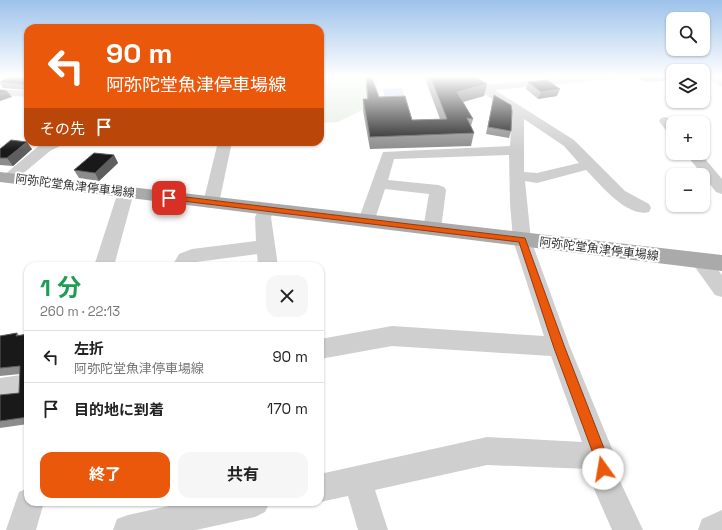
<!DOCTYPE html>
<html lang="ja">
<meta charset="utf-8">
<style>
:root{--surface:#fff;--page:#f6f6f6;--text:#222;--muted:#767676;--line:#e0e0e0;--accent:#ea580c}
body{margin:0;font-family:"Space Grotesk","Noto Sans JP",sans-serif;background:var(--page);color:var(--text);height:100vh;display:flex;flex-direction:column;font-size:15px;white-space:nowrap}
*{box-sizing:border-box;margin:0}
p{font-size:13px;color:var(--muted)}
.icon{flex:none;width:22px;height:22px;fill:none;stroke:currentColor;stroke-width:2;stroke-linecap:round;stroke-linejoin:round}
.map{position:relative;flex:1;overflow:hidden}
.panel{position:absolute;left:24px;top:262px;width:300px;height:244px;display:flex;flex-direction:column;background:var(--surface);border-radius:12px;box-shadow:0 1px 3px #0004}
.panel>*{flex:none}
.guide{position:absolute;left:24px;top:24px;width:300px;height:122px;border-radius:12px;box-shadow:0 1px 3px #0004;background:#ea580c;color:#fff;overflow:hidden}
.tools{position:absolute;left:666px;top:12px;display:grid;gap:8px}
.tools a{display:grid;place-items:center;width:44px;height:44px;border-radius:8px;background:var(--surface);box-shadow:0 1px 3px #0004;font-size:20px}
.pin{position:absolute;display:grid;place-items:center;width:34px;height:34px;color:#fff;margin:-17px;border-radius:8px;box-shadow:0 2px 6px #0006}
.me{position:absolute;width:44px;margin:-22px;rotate:347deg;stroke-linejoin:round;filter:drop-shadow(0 0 3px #0008)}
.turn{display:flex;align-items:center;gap:14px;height:84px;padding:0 16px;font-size:18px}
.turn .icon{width:52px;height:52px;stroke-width:2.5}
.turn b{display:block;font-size:28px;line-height:34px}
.then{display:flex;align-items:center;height:38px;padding:0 16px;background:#0003;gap:8px;font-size:15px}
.round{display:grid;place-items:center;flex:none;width:42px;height:42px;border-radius:12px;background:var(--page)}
.head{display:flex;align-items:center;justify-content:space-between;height:68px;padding:0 16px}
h1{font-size:24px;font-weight:700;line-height:30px;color:#1e9e55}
.button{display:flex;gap:8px;margin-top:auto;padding:8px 16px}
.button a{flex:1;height:46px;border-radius:12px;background:var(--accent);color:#fff;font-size:16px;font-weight:700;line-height:46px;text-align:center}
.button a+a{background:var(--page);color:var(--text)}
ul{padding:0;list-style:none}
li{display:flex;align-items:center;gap:12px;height:52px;padding:0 16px;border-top:1px solid var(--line)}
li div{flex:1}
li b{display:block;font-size:15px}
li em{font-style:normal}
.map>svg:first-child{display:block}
.green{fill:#e4efe1}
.water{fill:#cdd8ef}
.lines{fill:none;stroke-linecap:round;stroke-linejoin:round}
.minor{fill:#cfcfcf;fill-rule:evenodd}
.major{fill:#aaa;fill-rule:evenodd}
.wall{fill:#8c8c8c}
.shaded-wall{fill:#5e5e5e}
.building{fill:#191919;stroke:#5e5e5e}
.route{fill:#ea580c;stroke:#983908}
.labels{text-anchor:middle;stroke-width:4;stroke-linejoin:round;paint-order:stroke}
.street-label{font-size:12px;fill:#323232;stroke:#fff}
</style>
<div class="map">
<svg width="722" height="530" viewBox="0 0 722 530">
<rect width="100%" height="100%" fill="#fff"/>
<polygon class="green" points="320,76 385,76 386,78 376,79 382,106 368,107 338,122 320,123"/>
<polygon class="water" points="402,88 406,104 386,105 383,89"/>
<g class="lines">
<g class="minor">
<path d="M459 76H471L485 85 579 76H616L611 79 495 90 574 140 625 191 649 204 651 208 649 212C627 218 600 184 586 170L537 183 525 181 531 240 570 347 615 456 619 479 643 530H612L591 482 589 469 487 465 375 490 388 530H358L348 496 320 502H319L320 474 487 437 582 442 551 356 392 346 320 359V339L392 326 544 336 513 240 510 203 509 155 394 159 388 180 438 185 444 187 446 190 441 229 438 233 432 235 426 233 423 229 429 194 385 189 373 225 367 227 361 225 358 221 383 152 510 146 512 117 510 111 460 78ZM524 119 564 146 579 163 537 173 524 172Z"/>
<polygon points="706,76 718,76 722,78 722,86 718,85"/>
<polygon points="0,89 28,91 28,97 0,95"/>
<polygon points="665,117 669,118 674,123 673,134 668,133 659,121 661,118"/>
<polygon points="46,142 64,142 62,145 50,151 14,181 9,183 4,181 1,178 4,175 40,145"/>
<polygon points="218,142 232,142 219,203 217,207 211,208 205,207 203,203"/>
<polygon points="685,153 700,153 722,179 722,194 716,192"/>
<polygon points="126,187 132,189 134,192 114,266 94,266 118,192 120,189"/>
<polygon points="267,204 273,205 275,209 271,217 278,266 258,266 257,254 196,262 192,266 172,266 179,254 192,249 256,241 255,217 261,205"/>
<polygon points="699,253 706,255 722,275 722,297 715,295 690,260 692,255"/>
<polygon points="28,374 28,398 0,402 0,378"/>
<polygon points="28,488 28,502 44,502 36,530 6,530 19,492"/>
<polygon points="187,502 270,502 265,512 255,517 196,530 113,530 117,519 128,515"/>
<polygon points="722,510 722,530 698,530 702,519"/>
</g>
<polygon class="major" points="0,172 722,255 722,271 0,182"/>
</g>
<g class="wall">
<polygon points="28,76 28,90 3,88 0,83 0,82"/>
<polygon points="366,76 379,97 412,120 440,119 424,76 474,76 487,84 484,96 463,102 473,119 471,126 474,133 471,146 370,149 363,111 363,99 367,99 366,86"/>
<polygon points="634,76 673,76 673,80 646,82"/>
<polygon points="528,82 557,96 538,99 526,89"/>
<polygon points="494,95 511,131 509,138 486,134"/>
<polygon points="0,149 32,149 13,166 0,165"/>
<polygon points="114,155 118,163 99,181 79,178 74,170"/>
<polygon points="17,333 19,335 28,334 28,424 0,428 0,395 19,393 20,374 0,376 0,336"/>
</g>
<g class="shaded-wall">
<polygon points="487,84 484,96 455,104 457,92"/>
<polygon points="560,89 557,96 538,99 541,92"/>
<polygon points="7,91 12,97 0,101 0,93"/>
<polygon points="27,142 32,149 13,166 7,158"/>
<polygon points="114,155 118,163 99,181 95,173"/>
</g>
<g class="building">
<polygon points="11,76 28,76 28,85 0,82"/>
<polygon points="366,76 371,76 379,97 405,96 412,120 447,119 430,76 474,76 487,84 457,92 473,119 467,118 474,133 370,137 363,99 368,99"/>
<polygon points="547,80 560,89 541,92 528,82"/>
<polygon points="0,90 7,91 0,93"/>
<polygon points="494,95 511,105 512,111 511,131 488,127"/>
<polygon points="11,140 27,142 7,158 0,158 0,149"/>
<polygon points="94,153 114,155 95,173 74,170"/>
<polygon points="17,333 16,336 28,334 28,417 0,421 0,395 19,393 20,366 0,368 0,336"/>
</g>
<linearGradient id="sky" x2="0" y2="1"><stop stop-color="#9dc2eb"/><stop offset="0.51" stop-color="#fff"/><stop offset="1" stop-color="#fff" stop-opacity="0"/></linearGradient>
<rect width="722" height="150" fill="url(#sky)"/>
<polygon class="route" points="169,195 525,238 565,348 607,456 609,469 608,474 603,476 598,474 594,456 554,348 519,242 166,199 166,196"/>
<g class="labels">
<g class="street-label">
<text transform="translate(75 186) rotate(7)" y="4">阿弥陀堂魚津停車場線</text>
<text transform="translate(599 249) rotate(7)" y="4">阿弥陀堂魚津停車場線</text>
</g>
</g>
</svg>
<div class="tools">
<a><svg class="icon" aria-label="search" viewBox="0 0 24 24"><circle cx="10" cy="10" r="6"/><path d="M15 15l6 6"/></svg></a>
<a><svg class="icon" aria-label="layers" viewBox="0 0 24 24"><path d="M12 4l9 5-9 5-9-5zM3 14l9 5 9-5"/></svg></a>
<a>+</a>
<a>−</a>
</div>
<div class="pin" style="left:169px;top:198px;background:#d93025"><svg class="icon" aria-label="arrive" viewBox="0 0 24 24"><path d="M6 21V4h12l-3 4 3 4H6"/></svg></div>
<svg class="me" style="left:603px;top:469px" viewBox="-20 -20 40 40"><circle r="19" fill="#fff"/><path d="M0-13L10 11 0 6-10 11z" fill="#ea580c"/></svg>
<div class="guide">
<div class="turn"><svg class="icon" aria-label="left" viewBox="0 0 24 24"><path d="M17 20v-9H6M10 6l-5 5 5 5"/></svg><div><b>90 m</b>阿弥陀堂魚津停車場線</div></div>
<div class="then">その先<svg class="icon" aria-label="arrive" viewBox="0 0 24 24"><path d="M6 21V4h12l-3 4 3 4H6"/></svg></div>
</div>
<section class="panel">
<div class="head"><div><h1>1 分</h1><p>260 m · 22:13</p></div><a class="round"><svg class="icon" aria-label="close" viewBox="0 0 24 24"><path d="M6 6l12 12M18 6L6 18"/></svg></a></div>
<ul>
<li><svg class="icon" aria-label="left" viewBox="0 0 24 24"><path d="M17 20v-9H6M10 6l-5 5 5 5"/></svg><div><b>左折</b><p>阿弥陀堂魚津停車場線</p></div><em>90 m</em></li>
<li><svg class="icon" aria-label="arrive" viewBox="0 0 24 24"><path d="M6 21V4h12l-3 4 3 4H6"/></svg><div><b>目的地に到着</b></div><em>170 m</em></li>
</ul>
<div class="button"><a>終了</a><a>共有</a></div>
</section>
</div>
